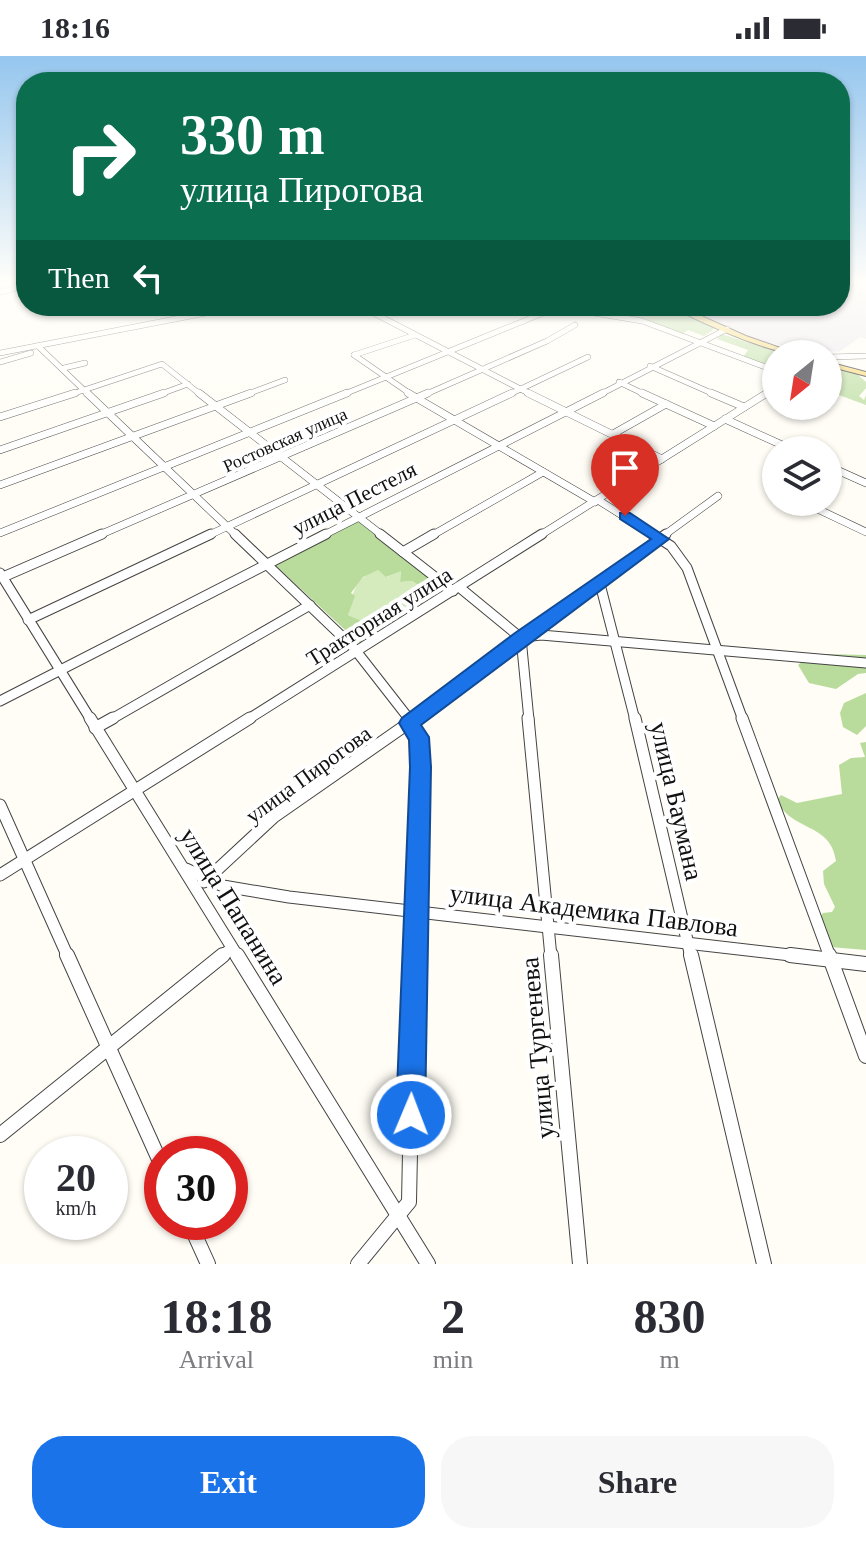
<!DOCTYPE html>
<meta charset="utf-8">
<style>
:root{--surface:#fff;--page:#f7f7f7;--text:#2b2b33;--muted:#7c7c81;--accent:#1a73e8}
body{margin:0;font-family:"Times New Roman",serif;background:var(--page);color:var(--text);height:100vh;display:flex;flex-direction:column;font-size:30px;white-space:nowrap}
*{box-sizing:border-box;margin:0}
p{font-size:26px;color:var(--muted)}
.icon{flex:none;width:44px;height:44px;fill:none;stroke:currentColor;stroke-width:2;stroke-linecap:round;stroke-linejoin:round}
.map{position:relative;height:1208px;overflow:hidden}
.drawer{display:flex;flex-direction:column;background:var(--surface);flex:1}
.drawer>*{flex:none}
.guide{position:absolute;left:16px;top:16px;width:834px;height:244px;border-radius:32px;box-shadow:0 2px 6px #0004;background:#0b6e4f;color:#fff;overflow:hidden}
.needle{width:52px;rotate:210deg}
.fabs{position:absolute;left:762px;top:284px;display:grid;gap:16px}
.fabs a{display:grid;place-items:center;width:80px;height:80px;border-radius:50%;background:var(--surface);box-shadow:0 2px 6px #0004;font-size:40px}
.speed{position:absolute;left:24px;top:1080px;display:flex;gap:16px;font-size:40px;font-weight:700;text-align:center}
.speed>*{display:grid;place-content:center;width:104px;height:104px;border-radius:50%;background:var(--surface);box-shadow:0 2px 6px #0004;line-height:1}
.speed small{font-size:20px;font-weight:400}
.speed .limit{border:12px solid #d22;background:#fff;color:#111}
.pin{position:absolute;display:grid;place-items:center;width:68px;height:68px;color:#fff;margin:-82px -34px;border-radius:50% 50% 50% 0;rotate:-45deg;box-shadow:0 0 8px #0007}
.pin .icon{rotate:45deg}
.me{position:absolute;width:88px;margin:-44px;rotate:1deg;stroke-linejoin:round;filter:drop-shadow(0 0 6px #0008)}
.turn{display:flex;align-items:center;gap:28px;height:168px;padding:0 32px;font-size:36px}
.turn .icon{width:104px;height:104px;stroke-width:2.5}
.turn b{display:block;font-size:56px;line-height:68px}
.then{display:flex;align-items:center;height:76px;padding:0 32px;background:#0003;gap:16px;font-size:30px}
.eta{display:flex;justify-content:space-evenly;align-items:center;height:136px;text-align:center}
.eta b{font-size:48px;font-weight:700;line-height:56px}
.primary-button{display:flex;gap:16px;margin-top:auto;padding:16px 32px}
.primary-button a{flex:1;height:92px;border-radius:32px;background:var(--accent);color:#fff;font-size:32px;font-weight:700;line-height:92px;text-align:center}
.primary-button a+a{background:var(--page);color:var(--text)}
.status{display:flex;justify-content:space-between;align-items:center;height:56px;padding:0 40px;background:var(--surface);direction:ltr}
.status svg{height:22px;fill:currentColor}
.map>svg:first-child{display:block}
.industrial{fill:#eee6ef}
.green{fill:#d5ebbd}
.forest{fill:#b9dc9c;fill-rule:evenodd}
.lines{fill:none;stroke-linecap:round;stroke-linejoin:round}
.minor-far4-casing{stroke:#444;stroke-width:6}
.minor-far3-casing{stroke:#444;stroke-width:8}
.minor-far2-casing{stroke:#444;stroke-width:11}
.minor-far1-casing{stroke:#444;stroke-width:13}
.minor-casing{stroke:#444;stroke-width:16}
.major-casing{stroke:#222;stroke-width:2}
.minor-far4{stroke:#fff;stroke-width:5}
.minor-far3{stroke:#fff;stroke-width:7}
.minor-far2{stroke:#fff;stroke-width:9}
.minor-far1{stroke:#fff;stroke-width:11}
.minor{stroke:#fff;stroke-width:14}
.major{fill:#f9d66b;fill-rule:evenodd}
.route{fill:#1a73e8;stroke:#114b97;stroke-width:2}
.labels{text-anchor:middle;stroke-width:8;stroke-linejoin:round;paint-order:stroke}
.far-street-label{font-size:18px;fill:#111;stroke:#fff}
.street-label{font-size:22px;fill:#111;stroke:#fff}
.near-street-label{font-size:26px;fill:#111;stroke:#fff}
</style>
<div class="status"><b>18:16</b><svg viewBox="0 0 49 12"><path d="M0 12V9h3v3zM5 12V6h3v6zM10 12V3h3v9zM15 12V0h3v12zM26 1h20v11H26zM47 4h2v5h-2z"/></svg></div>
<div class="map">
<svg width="866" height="1208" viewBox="0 0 866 1208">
<rect width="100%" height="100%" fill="#fffdf5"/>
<polygon class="industrial" points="840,228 866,229 866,283 860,281 839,296 766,287 680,250 840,250"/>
<path class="green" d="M378 514 387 521 401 514 400 526 412 525 429 536 416 541 409 556C376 562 384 575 348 559 353 539 353 521 378 514Z"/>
<g class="forest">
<polygon points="643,250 666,250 714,271 713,274 704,280 688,274 682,278 622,258"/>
<polygon points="722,278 784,298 776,298 776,314 743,301 748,294 717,283"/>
<polygon points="828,309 856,317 866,326 866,332 859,340 864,344 866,339 866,349 828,335"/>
<path d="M356 464 446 533 360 588 273 507ZM378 514 386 521 401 515 400 526 412 525 429 536 416 541 409 556C376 562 384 575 348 559L355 540 351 537 363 521Z"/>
<polygon points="827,598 866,599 866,617 858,618 836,633 809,627 798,609 804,604 826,604"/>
<polygon points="866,637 866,670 857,679 843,671 840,657 844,647"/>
<path d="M866 686V894L830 891 819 862 823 857 832 856 835 851 824 828 823 815 836 805C831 766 791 776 777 744L781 739 797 747 842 738 839 709 851 702 865 701 860 687Z"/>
</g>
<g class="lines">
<defs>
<g id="minor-far4">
<polyline points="0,236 26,230"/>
<polyline points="360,250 532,339"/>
<polyline points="38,290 89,339"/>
<polyline points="0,297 242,250"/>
<polyline points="354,299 412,339"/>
<polyline points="354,299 415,279"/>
<polyline points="828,301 866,300"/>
<polyline points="0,306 31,297"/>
<polyline points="650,310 716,339"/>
<polyline points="64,312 85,307"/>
<polyline points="619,326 646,339"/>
<polyline points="69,339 162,308 201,339"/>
<polyline points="158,339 188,328"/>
<polyline points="245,339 285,324"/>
<polyline points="342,339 558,251 642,265 776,315"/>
<polyline points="424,339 547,285 575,269"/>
<polyline points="508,339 588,301"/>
<polyline points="599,339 727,273"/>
<polyline points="764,339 776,331"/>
</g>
<g id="minor-far3">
<polyline points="87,337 237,480"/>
<polyline points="199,337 383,480"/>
<polyline points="408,337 595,446"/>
<polyline points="528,337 662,403"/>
<polyline points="642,337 714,370"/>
<polyline points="711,337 744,351"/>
<polyline points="0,361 75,337"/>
<polyline points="725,363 793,394"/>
<polyline points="613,378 666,348"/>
<polyline points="0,394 164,337"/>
<polyline points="828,410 866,427"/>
<polyline points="0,429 251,337"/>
<polyline points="598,444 655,480"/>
<polyline points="807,448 866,476"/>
<polyline points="0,477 347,337"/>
<polyline points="97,480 428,337"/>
<polyline points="207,480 512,337"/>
<polyline points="322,480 603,337"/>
<polyline points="431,480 543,416"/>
<polyline points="539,480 767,337"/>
<polyline points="663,480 718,440"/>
</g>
<g id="minor-far2">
<polyline points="235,478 353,591 410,664"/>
<polyline points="380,478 453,535"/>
<polyline points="652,478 671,490 687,512 743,664"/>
<polyline points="403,496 434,478"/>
<polyline points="0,517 91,664"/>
<polyline points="3,521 102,478"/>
<polyline points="600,528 635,664"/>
<polyline points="459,531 521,582"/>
<polyline points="28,564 211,478"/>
<polyline points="524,581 541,579 866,607"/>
<polyline points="521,582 529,664"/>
<polyline points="0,645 326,478"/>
<polyline points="110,664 310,549"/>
<polyline points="247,664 542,478"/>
<polyline points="414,664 666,478"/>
</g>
<g id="minor-far1">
<polyline points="90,662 238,901"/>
<polyline points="409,662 419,681 414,901"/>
<polyline points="528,662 551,901"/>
<polyline points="635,662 691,901"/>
<polyline points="742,662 830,901"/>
<polyline points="95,672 113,662"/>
<polyline points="0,749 68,901"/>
<polyline points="186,813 223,830 289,841 807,901"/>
<polyline points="0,819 250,662"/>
<polyline points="204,826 274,761 416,662"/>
<polyline points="221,901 232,892"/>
</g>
<g id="minor">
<polyline points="67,899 162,1110"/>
<polyline points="237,899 428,1208"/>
<polyline points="551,899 580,1208"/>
<polyline points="691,899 764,1208"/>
<polyline points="790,899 866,908"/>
<polyline points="829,899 866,1000"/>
<polyline points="0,1079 223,899"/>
<polyline points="189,1166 208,1208"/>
<polyline points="358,1208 409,1146 414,899"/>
</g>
<g id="major">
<path d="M671 250H679L746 280 798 298C771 298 696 265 671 250Z"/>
<polygon points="828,306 866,316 866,320 828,310"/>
</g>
</defs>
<use href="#minor-far4" class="minor-far4-casing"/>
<use href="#minor-far3" class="minor-far3-casing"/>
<use href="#minor-far2" class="minor-far2-casing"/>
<use href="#minor-far1" class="minor-far1-casing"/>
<use href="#minor" class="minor-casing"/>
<use href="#major" class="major-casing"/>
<use href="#minor-far4" class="minor-far4"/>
<use href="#minor-far3" class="minor-far3"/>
<use href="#minor-far2" class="minor-far2"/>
<use href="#minor-far1" class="minor-far1"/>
<use href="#minor" class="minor"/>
<use href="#major" class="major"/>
</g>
<linearGradient id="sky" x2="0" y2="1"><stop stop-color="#95c6ee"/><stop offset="0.57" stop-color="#fffefa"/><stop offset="1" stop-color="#fffefa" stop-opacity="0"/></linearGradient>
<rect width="866" height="397" fill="url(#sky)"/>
<polygon class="route" points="620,457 630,457 669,483 421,669 429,681 431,711 425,1059 421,1070 411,1074 400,1070 396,1059 410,711 409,684 399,667 402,662 515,577 651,483 620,463"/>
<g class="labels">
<g class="far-street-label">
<text transform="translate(285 384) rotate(-24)" y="6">Ростовская улица</text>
</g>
<g class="street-label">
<text transform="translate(354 442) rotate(-27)" y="8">улица Пестеля</text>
<text transform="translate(379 560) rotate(-32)" y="8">Тракторная улица</text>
<text transform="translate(308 718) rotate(-36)" y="8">улица Пирогова</text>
</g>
<g class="near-street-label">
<text transform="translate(677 745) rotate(77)" y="9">улица Баумана</text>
<text transform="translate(234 850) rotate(58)" y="9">улица Папанина</text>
<text transform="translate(594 854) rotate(7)" y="9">улица Академика Павлова</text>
<text transform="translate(537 992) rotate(-95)" y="9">улица Тургенева</text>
</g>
</g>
</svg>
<div class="fabs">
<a><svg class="needle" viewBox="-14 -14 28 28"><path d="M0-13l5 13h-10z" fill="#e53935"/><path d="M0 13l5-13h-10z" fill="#7c7c81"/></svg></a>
<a><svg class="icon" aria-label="layers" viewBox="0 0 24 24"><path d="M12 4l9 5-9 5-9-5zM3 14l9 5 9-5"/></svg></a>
</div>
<div class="speed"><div>20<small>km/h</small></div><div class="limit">30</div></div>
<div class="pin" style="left:625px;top:460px;background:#d93025"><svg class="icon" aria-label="arrive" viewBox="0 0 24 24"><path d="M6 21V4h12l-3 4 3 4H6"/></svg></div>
<svg class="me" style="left:411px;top:1059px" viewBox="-20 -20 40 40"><circle r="17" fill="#1a73e8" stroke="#fff" stroke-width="3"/><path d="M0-11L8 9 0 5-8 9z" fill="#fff"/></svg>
<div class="guide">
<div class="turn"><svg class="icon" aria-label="right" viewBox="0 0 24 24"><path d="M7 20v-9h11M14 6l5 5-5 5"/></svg><div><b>330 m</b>улица Пирогова</div></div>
<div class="then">Then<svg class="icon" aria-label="left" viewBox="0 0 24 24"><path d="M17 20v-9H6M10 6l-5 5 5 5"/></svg></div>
</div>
</div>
<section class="drawer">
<div class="eta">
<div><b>18:18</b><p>Arrival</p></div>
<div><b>2</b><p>min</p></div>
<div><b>830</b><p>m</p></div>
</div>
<div class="primary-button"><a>Exit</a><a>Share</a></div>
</section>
